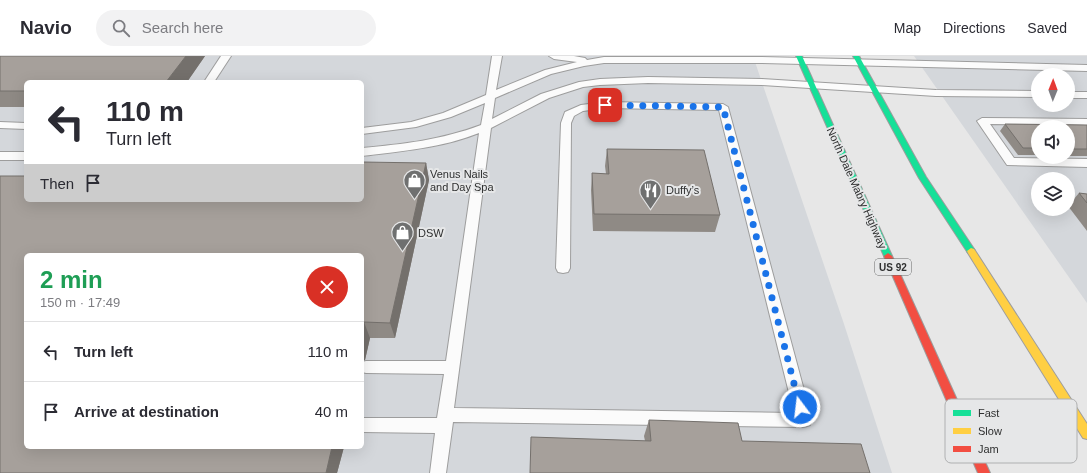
<!DOCTYPE html>
<meta charset="utf-8">
<style>
:root{--surface:#fff;--page:#f2f2f3;--text:#2b2b33;--muted:#7c7c81;--line:#e1e1e2}
body{margin:0;font-family:Helvetica,sans-serif;background:var(--page);color:var(--text);height:100vh;display:flex;flex-direction:column;font-size:15px;white-space:nowrap}
*{box-sizing:border-box;margin:0}
p{font-size:13px;color:var(--muted)}
.icon{flex:none;width:22px;height:22px;fill:none;stroke:currentColor;stroke-width:2;stroke-linecap:round;stroke-linejoin:round}
.map{position:relative;flex:1;overflow:hidden}
.side{position:absolute;left:24px;top:197px;width:340px;height:196px;display:flex;flex-direction:column;background:var(--surface);border-radius:6px;box-shadow:0 4px 16px #0002}
.side>*{flex:none}
.hud{position:absolute;left:24px;top:24px;width:340px;height:122px;border-radius:6px;box-shadow:0 4px 16px #0002;background:#fff;color:var(--text);overflow:hidden}
.needle{width:26px;rotate:1deg}
.tools{position:absolute;left:1031px;top:12px;display:grid;gap:8px}
.tools a{display:grid;place-items:center;width:44px;height:44px;border-radius:50%;background:var(--surface);box-shadow:0 4px 16px #0002;font-size:20px}
.pin{position:absolute;display:grid;place-items:center;width:34px;height:34px;color:#fff;margin:-17px;border-radius:8px;box-shadow:0 2px 6px #0006}
.me{position:absolute;width:44px;margin:-22px;rotate:345deg;stroke-linejoin:round;filter:drop-shadow(0 0 3px #0008)}
.turn{display:flex;align-items:center;gap:14px;height:84px;padding:0 16px;font-size:18px}
.turn .icon{width:52px;height:52px;stroke-width:2.5}
.turn b{display:block;font-size:28px;line-height:34px}
.then{display:flex;align-items:center;height:38px;padding:0 16px;background:#0003;gap:8px;font-size:15px}
.round{display:grid;place-items:center;flex:none;width:42px;height:42px;border-radius:21px;background:var(--page)}
.overview{display:flex;align-items:center;justify-content:space-between;height:68px;padding:0 16px}
h1{font-size:24px;font-weight:700;line-height:30px;color:#1e9e55}
ul{padding:0;list-style:none}
li{display:flex;align-items:center;gap:12px;height:60px;padding:0 16px;border-top:1px solid var(--line)}
li div{flex:1}
li b{display:block;font-size:15px}
li em{font-style:normal}
header{display:flex;align-items:center;gap:24px;box-sizing:border-box;height:56px;padding:0 20px;background:var(--surface);border-bottom:1px solid var(--line)}
header strong{font-size:19px}
nav{display:flex;gap:22px;margin-inline-start:auto;font-size:14px}
.search{width:280px;height:36px;background:var(--page);display:flex;align-items:center;gap:10px;box-sizing:border-box;padding:0 14px;border-radius:22px;color:var(--muted);font-size:15px}
.map>svg:first-child{display:block}
.built{fill:#d4d7db;fill-rule:evenodd}
.lines{fill:none;stroke-linecap:round;stroke-linejoin:round}
.lane-casing{stroke:#9d9d9d;stroke-width:2}
.fast-casing{stroke:#9d9d9d;stroke-width:2}
.slow-casing{stroke:#9d9d9d;stroke-width:2}
.jam-casing{stroke:#9d9d9d;stroke-width:2}
.lane{fill:#fbfbfb;fill-rule:evenodd}
.fast{fill:#16e098;fill-rule:evenodd}
.slow{fill:#ffcf43;fill-rule:evenodd}
.jam{fill:#f24e42;fill-rule:evenodd}
.wall{fill:#8f8a85}
.shaded-wall{fill:#74706c}
.building{fill:#a6a09b;stroke:#74706c}
.route{stroke:#1a73e8;stroke-width:7;stroke-dasharray:0 12.6}
.labels{text-anchor:middle;stroke-width:4;stroke-linejoin:round;paint-order:stroke}
.shield{fill:#e6e7e8;stroke:#666767;stroke-width:1}
.shield-label{font-size:10px;font-weight:bold;fill:#2f3030}
.poi-label{font-size:11px;fill:#2f3030;stroke:#e6e7e8;text-anchor:start}
.street-label{font-size:11px;fill:#2f3030;stroke:#e6e7e8}
.key{fill:#e6e7e8;stroke:#afb0b1;stroke-width:1}
.key-label{font-size:11px;fill:#2f3030}
</style>
<header>
<strong>Navio</strong>
<div class="search"><svg class="icon" aria-label="search" viewBox="0 0 24 24"><circle cx="10" cy="10" r="6"/><path d="M15 15l6 6"/></svg>Search here</div>
<nav><a>Map</a><a>Directions</a><a>Saved</a></nav>
</header>
<div class="map">
<svg width="1087" height="417" viewBox="0 0 1087 417">
<rect width="100%" height="100%" fill="#e7e7e7"/>
<g class="built">
<path d="M0 0H753L844 268 892 417H0ZM26 26H362V144H26ZM26 199H362V391H26Z"/>
<path d="M914 0H1087V247ZM1038 19H1068V49H1038ZM1038 71H1068V101H1038ZM1038 123H1068V153H1038Z"/>
</g>
<g class="lines">
<defs>
<g id="lane">
<polygon points="221,0 231,0 214,26 204,26"/>
<path d="M492 0H502L496 34 545 14 577 6 554 3 549 0H574L585 2 587 4 604 1H761L1087 9V15L761 7H604L584 10 551 18 495 42 492 63 541 38 579 26 600 23 648 21 762 23 936 34 1038 35V41L936 40 762 29 648 27 600 29 583 31 549 42 491 72 454 352 794 357 719 54 605 52 583 55 574 60 571 67 570 212 568 216 563 217 558 216 556 212 561 67 565 56 581 49 605 46 723 48 728 51 812 364 810 369 804 371 453 366 446 417H430L435 377 362 376V362H437L444 318 366 317 362 316V306L366 305H446L479 77C442 92 402 95 362 100V92C404 88 441 84 481 69L485 47 451 61 416 71 362 78V72L411 66 443 57 486 39Z"/>
<rect x="1068" y="36" width="19" height="6"/>
<polygon points="982,62 1087,63 1087,69 990,68 1014,102 1087,103 1087,111 1007,109 977,65"/>
<polygon points="0,66 26,67 26,73 0,72"/>
<rect x="0" y="96" width="26" height="8"/>
</g>
<g id="fast">
<polygon points="796,0 802,0 892,200 891,202 885,202 884,200"/>
<polygon points="853,0 859,0 926,121 974,193 975,195 974,197 968,197 919,122"/>
</g>
<polygon id="slow" points="971,192 974,193 1087,368 1087,383 1083,382 968,197 967,195"/>
<polygon id="jam" points="888,197 892,200 990,417 978,417 884,200"/>
</defs>
<use href="#lane" class="lane-casing"/>
<use href="#fast" class="fast-casing"/>
<use href="#slow" class="slow-casing"/>
<use href="#jam" class="jam-casing"/>
<use href="#lane" class="lane"/>
<use href="#fast" class="fast"/>
<use href="#slow" class="slow"/>
<use href="#jam" class="jam"/>
</g>
<g class="wall">
<polygon points="0,0 205,0 187,26 26,26 26,51 0,51"/>
<polygon points="1005,68 1087,69 1087,100 1068,100 1068,71 1038,71 1038,99 1018,99 1000,75"/>
<polygon points="607,93 720,159 715,176 593,175 591,134 592,117 606,118 605,110"/>
<polygon points="426,107 429,124 395,282 370,282 365,304 362,305 362,199 344,391 337,417 0,417 362,144"/>
<polygon points="1079,137 1087,138 1087,175 1068,150"/>
<polygon points="649,364 742,385 645,385 644,380"/>
</g>
<g class="shaded-wall">
<polygon points="186,0 205,0 187,26 166,26"/>
<polygon points="426,107 429,124 395,282 390,267"/>
<polygon points="364,266 370,282 365,304 362,305 362,275"/>
<polygon points="332,391 344,391 337,417 326,417"/>
</g>
<g class="building">
<polygon points="0,0 186,0 166,26 26,26 26,35 0,35"/>
<polygon points="1005,68 1087,69 1087,93 1068,93 1068,71 1038,71 1038,92 1023,92"/>
<polygon points="607,93 704,94 720,159 594,158 592,117 609,118"/>
<polygon points="362,106 426,107 390,267 364,266 362,275 362,199 26,199 26,391 332,391 326,417 0,417 0,120 26,120 26,144 362,144"/>
<polygon points="1079,137 1087,138 1087,147"/>
<polygon points="649,364 738,367 742,385 861,388 870,417 530,417 531,381 651,385"/>
</g>
<g class="lines">
<polyline class="route" points="605,49 723,51 800,351"/>
</g>
<defs>
<symbol id="shop-pin" viewBox="-11 -11 22 30"><path d="M0 17L-7.5 6A9.5 9.5 0 1 1 7.5 6Z" fill="#6f7070" stroke="#e6e7e8"/><path d="M-5-2.5h2.3a2.7 3.5 0 0 1 5.4 0H5L5.5 6h-11ZM-1.5-2.5h3a1.5 2.3 0 0 0-3 0Z" fill="#fff"/></symbol>
<symbol id="restaurant-pin" viewBox="-11 -11 22 30"><path d="M0 17L-7.5 6A9.5 9.5 0 1 1 7.5 6Z" fill="#6f7070" stroke="#e6e7e8"/><path d="M-5-6h1v4h1v-4h1v4h1v-4h1v5L-1.5 .5V6h-2V.5L-5-1ZM5-6V6H3V1.5H1.5Q1.5-4 5-6Z" fill="#fff"/></symbol>
</defs>
<g fill-rule="evenodd">
<use href="#shop-pin" x="402" y="112" width="25" height="34"/>
<use href="#restaurant-pin" x="638" y="122" width="25" height="34"/>
<use href="#shop-pin" x="390" y="164" width="25" height="34"/>
</g>
<g class="labels">
<rect class="shield" x="875" y="203" width="36" height="16" rx="3"/>
<g class="shield-label">
<text x="893" y="215">US 92</text>
</g>
<g class="poi-label">
<text x="430" y="122">Venus Nails<tspan x="430" dy="13">and Day Spa</tspan></text>
<text x="666" y="138">Duffy’s</text>
<text x="418" y="181">DSW</text>
</g>
<g class="street-label">
<text transform="translate(857 132) rotate(66)" y="4">North Dale Mabry Highway</text>
</g>
</g>
<rect x="945" y="343" width="132" height="64" rx="6" class="key"/>
<rect x="953" y="354" width="18" height="6" fill="#16e098"/>
<rect x="953" y="372" width="18" height="6" fill="#ffcf43"/>
<rect x="953" y="390" width="18" height="6" fill="#f24e42"/>
<g class="key-label">
<text x="978" y="361">Fast</text>
<text x="978" y="379">Slow</text>
<text x="978" y="397">Jam</text>
</g>
</svg>
<div class="tools">
<a><svg class="needle" viewBox="-14 -14 28 28"><path d="M0-13l5 13h-10z" fill="#e53935"/><path d="M0 13l5-13h-10z" fill="#7c7c81"/></svg></a>
<a><svg class="icon" aria-label="sound" viewBox="0 0 24 24"><path d="M4 9h4l5-4v14l-5-4H4zM17 9q2 3 0 6"/></svg></a>
<a><svg class="icon" aria-label="layers" viewBox="0 0 24 24"><path d="M12 4l9 5-9 5-9-5zM3 14l9 5 9-5"/></svg></a>
</div>
<div class="pin" style="left:605px;top:49px;background:#d93025"><svg class="icon" aria-label="arrive" viewBox="0 0 24 24"><path d="M6 21V4h12l-3 4 3 4H6"/></svg></div>
<svg class="me" style="left:800px;top:351px" viewBox="-20 -20 40 40"><circle r="17" fill="#1a73e8" stroke="#fff" stroke-width="3"/><path d="M0-11L8 9 0 5-8 9z" fill="#fff"/></svg>
<div class="hud">
<div class="turn"><svg class="icon" aria-label="left" viewBox="0 0 24 24"><path d="M17 20v-9H6M10 6l-5 5 5 5"/></svg><div><b>110 m</b>Turn left</div></div>
<div class="then">Then<svg class="icon" aria-label="arrive" viewBox="0 0 24 24"><path d="M6 21V4h12l-3 4 3 4H6"/></svg></div>
</div>
<section class="side">
<div class="overview"><div><h1>2 min</h1><p>150 m · 17:49</p></div><a class="round" style="background:#d93025;color:#fff"><svg class="icon" aria-label="close" viewBox="0 0 24 24"><path d="M6 6l12 12M18 6L6 18"/></svg></a></div>
<ul>
<li><svg class="icon" aria-label="left" viewBox="0 0 24 24"><path d="M17 20v-9H6M10 6l-5 5 5 5"/></svg><div><b>Turn left</b></div><em>110 m</em></li>
<li><svg class="icon" aria-label="arrive" viewBox="0 0 24 24"><path d="M6 21V4h12l-3 4 3 4H6"/></svg><div><b>Arrive at destination</b></div><em>40 m</em></li>
</ul>
</section>
</div>
